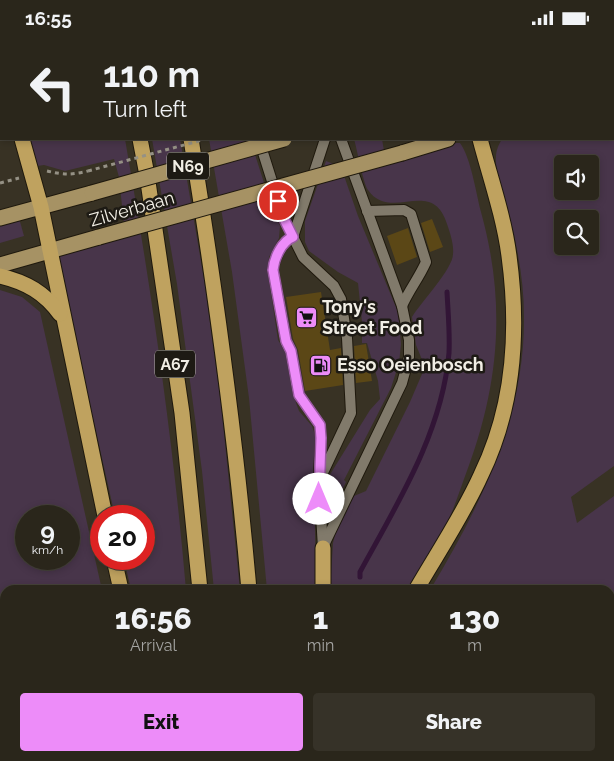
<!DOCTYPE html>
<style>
:root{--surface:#2a261b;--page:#363228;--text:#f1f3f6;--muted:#a5a5a3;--line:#46433a;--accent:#ed8cf9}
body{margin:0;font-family:Raleway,sans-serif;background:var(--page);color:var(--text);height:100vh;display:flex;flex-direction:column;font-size:19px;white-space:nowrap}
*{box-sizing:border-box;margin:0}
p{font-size:16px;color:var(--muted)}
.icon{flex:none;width:28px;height:28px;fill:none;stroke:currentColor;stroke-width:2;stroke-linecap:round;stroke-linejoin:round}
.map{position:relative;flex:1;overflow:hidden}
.drawer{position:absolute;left:0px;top:550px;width:615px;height:176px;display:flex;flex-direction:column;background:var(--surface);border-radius:15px 15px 0 0;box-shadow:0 2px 8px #0003,0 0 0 1px var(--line)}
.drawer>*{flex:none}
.top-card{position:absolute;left:0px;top:0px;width:615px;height:105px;box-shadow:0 2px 8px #0003,0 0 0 1px var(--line);background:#2a261b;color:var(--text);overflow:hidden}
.buttons{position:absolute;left:554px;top:120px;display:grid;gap:10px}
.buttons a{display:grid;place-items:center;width:45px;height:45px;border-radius:5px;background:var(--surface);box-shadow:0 2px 8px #0003,0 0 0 1px var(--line);font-size:25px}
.speed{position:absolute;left:15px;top:470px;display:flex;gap:10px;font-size:25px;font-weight:700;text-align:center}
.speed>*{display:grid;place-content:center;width:65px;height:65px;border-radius:50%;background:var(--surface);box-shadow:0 2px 8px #0003,0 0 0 1px var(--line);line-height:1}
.speed small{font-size:12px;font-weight:400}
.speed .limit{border:8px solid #d22;background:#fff;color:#111}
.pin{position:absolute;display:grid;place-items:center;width:42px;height:42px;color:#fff;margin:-21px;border:2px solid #fff;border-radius:50%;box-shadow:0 1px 5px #0007}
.me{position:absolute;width:55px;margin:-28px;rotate:0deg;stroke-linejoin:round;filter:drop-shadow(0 0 4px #0008)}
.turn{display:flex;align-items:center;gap:18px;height:105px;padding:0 20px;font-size:22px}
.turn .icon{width:65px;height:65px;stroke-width:2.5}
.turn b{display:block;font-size:35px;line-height:42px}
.eta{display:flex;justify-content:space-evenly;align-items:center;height:85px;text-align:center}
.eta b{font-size:30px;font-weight:800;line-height:35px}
.action{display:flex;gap:10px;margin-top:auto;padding:10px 20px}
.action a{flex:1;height:58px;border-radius:5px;background:var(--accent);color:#111;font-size:20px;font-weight:800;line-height:58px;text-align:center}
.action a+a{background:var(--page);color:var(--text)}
.status{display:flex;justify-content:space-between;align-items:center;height:35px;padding:0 25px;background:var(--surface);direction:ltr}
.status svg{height:14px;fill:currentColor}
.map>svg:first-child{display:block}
.green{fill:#48354a;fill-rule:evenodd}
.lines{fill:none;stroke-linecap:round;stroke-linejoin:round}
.stream{stroke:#321536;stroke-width:5}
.building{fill:#5b4716}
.lane-casing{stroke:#1f190d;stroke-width:12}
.primary-casing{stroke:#1f190d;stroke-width:17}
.highway-casing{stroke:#1f190d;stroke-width:17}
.path{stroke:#959185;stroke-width:3;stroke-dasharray:4 4;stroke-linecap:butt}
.lane{stroke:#817a6b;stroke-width:10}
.primary{stroke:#a69264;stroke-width:15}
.highway{stroke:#bfa25f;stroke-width:15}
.primary-bridge-casing{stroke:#1f190d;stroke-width:17;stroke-linecap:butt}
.path-bridge{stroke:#959185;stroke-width:3;stroke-dasharray:4 4;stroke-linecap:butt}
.primary-bridge{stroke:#a69264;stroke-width:15}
.route-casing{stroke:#9a5ba2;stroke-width:12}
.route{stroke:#ed8cf9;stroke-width:9}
.labels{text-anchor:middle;stroke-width:5;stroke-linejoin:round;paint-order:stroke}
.shield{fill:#1d1a14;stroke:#b1aea6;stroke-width:1}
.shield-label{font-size:16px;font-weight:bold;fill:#f1eee5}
.street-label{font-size:18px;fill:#f1eee5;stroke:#1d1a14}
.poi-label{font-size:18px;font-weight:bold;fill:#f1eee5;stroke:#1d1a14;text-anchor:start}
</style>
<div class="status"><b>16:55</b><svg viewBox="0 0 49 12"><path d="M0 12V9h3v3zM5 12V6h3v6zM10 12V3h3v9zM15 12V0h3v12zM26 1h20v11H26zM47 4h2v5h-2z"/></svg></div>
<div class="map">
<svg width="614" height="726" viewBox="0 0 614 726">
<rect width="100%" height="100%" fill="#383224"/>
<g class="green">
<polygon points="0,0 105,0 105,1 1,1 1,24"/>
<polygon points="321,0 430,0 431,1 321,1"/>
<path d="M614 63V431L571 462 577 488 614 461V726H499L495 721H610V555H430C480 472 525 382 524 282 524 258 521 233 516 210 513 192 508 175 503 158 500 146 495 134 496 122 496 115 499 109 502 104H614ZM562 129H590V156H562ZM562 184H590V211H562Z"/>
<path d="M23 104H125C151 253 173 403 186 555H131L124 524H144V481H115L56 219 125 200 119 142 114 124 65 136 44 130 31 132Z"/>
<polygon points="152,104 180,104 204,244 221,369 240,555 214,555 202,436 177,249"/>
<polygon points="209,104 250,104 273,176 280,191 279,203 269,222 268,238 278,305 287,320 296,368 299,376 312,391 316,403 314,433 316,555 267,555 249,363 232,237"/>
<path d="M354 104H382L386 128 456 108H460C471 123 476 158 481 177 507 271 499 353 464 444 459 458 454 473 448 486 436 510 421 532 408 555H330L333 508 337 492 354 461 366 456 410 367 425 332 416 310 412 282C421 267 453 234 453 219 454 209 450 198 447 189 432 141 391 188 368 155 363 148 357 114 354 104Z"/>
<polygon points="326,126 341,132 358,181 398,277 401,309 399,328 391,353 344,445 346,447 328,485 326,484 326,446 370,375 380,364 378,346 367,308 362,308 362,287 358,248 338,237 309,216 305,207 305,186"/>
<polygon points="19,183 24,201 0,208 0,189"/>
<path d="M0 255 22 262 40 277 102 555H5V721H139L140 726H0ZM26 481H69V524H26Z"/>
<polygon points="168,721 198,721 198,726 169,726"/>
<rect x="225" y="721" width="26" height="5"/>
<rect x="278" y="721" width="29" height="5"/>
<polygon points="354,721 474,721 478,726 353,726"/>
</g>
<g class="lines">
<g class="stream">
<path d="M360 542V537C397 469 442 398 449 318 450 298 448 277 447 257"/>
<polyline points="0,578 5,596"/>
<polyline points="29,721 30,726"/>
<polyline points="376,726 378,721"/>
</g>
</g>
<g class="building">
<polygon points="432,184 443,212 430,217 421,188"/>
<polygon points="408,193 417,222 397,230 387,201"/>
<polygon points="321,257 330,315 341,313 343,350 305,356 298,315 293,304 286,262"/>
<polygon points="366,309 372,346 356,348 354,311"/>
</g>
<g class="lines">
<defs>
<g id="lane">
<polyline points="227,0 228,1"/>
<polyline points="291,0 292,1"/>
<polyline points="259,105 283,181 293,202 303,222 334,251 341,264 347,303 351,378 319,446 323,513"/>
<path d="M367 176 404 175 411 179 426 227C419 243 409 255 402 271"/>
<path d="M319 440 321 403 320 390 299 360 291 316 286 306 273 235C274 224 282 206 293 202L325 104"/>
<polyline points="323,512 402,348 409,322 409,305 402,271 341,104"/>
</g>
<g id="primary">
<polyline points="402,118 448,104"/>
<polyline points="0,183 92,158"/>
<polyline points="0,230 99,202"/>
</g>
<g id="highway">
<polyline points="120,0 120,1"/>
<polyline points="174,0 174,1"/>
<polyline points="449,0 450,1"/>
<polyline points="0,26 1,31"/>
<polyline points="22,104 41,172 105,481"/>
<polyline points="140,104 147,140 182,378 200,555"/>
<path d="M191 104C215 253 236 404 249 555"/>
<path d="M0 241C26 247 45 258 60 279"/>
<polyline points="323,513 323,555"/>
<polyline points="114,524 121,555"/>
<path d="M416 555C438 517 463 480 481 440 514 372 519 295 509 221 504 182 490 142 480 104"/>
<polyline points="153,721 154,726"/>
<polyline points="212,721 212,726"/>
<polyline points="260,721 260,726"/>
<polyline points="314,726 314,721"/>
<polyline points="340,726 341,721"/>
</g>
</defs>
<use href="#lane" class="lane-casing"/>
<use href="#primary" class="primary-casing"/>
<use href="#highway" class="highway-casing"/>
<g class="path">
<polyline points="532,1 536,0"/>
<path d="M47 136C64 140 71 140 88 136"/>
<polyline points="0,148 19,143"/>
</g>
<use href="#lane" class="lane"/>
<use href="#primary" class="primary"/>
<use href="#highway" class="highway"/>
<defs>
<g id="primary-bridge">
<polyline points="92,158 284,104"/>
<polyline points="99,202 402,118"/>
</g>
</defs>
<use href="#primary-bridge" class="primary-bridge-casing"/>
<polyline class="path-bridge" points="88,136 206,104"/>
<use href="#primary-bridge" class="primary-bridge"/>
</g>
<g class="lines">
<defs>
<path id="route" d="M278 166 283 182 293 202C282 206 274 223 273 235L286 306 291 316 299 360 320 390 321 403 319 464"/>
</defs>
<use href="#route" class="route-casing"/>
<use href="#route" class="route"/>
</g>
<defs>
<symbol id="supermarket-square" viewBox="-11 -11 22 22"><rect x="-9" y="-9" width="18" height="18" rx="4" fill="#ed8cf9" stroke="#1d1a14"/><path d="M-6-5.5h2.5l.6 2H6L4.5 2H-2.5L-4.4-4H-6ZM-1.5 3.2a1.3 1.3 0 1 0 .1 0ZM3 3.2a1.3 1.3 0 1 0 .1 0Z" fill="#111"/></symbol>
<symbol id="fuel-square" viewBox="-11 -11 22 22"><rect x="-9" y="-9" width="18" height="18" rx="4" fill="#ed8cf9" stroke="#1d1a14"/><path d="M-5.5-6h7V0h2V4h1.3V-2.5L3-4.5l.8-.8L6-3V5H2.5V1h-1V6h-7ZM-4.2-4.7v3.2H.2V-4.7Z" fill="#111"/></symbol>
</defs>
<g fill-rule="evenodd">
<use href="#supermarket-square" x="294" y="270" width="25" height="25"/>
<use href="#fuel-square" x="308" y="318" width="25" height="25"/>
</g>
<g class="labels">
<g class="shield">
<rect x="167" y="117.5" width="42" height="27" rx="4"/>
<rect x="155" y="315.5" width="40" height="27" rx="4"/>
</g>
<g class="shield-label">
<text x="188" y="137">N69</text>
<text x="175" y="335">A67</text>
</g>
<g class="street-label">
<text transform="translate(132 174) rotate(-16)" y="6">Zilverbaan</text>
</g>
<g class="poi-label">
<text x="322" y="278">Tony's<tspan x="322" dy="21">Street Food</tspan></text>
<text x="337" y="336">Esso Oeienbosch</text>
</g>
</g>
</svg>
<div class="buttons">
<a><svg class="icon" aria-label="sound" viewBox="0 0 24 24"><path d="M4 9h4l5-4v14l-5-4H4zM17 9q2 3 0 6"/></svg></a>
<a><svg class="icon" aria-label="search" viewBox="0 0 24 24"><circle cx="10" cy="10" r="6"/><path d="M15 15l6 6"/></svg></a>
</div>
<div class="speed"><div>9<small>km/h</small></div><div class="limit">20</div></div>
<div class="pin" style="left:278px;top:166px;background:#d93025"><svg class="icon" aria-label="arrive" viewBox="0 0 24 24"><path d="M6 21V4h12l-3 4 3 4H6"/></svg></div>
<svg class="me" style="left:319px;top:464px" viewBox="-20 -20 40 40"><circle r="19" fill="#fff"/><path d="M0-13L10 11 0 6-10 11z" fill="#ed8cf9"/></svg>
<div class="top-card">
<div class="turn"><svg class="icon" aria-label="left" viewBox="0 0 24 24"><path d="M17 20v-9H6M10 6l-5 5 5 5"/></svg><div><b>110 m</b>Turn left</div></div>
</div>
<section class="drawer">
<div class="eta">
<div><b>16:56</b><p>Arrival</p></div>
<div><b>1</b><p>min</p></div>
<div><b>130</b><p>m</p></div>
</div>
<div class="action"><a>Exit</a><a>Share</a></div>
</section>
</div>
